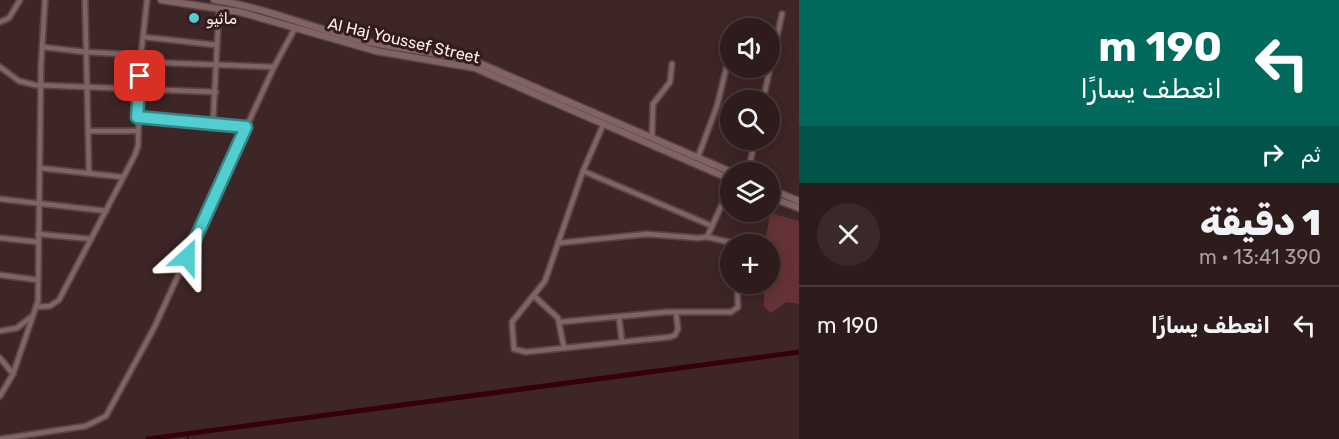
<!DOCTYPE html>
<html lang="ar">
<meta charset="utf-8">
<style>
:root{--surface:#2e1c1c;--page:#3a2929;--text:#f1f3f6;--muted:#a7a1a3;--line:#493a3b}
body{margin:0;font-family:Rubik,"Noto Sans Arabic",sans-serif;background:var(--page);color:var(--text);direction:rtl;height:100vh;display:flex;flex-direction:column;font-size:22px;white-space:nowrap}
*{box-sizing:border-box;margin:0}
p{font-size:20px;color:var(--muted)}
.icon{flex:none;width:33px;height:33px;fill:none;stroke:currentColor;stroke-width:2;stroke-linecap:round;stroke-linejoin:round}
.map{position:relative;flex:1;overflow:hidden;direction:ltr}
.drawer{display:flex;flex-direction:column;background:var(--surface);width:540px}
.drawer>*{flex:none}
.guide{background:#00695c;color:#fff;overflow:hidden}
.fabs{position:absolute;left:720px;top:18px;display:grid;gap:12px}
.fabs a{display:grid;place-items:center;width:60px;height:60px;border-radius:50%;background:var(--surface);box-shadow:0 3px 15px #0003,0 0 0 2px var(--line);font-size:30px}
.pin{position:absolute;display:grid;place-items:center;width:51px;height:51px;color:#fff;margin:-26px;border-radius:12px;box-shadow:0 3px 9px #0006}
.me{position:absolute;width:66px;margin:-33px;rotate:24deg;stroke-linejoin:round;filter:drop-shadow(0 0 4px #0008)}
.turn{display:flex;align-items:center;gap:21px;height:126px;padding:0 18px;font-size:27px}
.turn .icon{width:78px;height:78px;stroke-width:2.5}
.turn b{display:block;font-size:42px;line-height:51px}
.then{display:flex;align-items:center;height:57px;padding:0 18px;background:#0003;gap:12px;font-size:22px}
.round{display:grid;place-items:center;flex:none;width:63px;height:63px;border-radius:32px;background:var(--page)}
.head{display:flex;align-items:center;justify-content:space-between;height:102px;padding:0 18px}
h1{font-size:36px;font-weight:800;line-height:45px}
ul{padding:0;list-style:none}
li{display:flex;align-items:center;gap:18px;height:78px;padding:0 18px;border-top:2px solid var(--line)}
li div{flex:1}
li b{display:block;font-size:22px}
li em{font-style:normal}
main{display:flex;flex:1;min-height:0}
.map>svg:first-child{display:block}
.green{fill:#653335}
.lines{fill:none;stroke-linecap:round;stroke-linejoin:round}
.stream{stroke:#350009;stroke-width:1.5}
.canal{stroke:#350009;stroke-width:5}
.minor-casing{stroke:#584345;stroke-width:8}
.secondary-casing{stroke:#584345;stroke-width:9}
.minor{stroke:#816364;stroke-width:4.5}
.secondary{stroke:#816364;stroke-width:6}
.route-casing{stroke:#358587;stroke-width:15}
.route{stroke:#52cdd0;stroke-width:10}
.poi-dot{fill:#52cdd0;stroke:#331b1c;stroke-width:2}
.labels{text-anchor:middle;stroke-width:6;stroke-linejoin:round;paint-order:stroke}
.poi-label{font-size:16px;fill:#fdefef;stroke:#331b1c;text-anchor:start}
.street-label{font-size:16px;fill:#fdefef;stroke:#331b1c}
</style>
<main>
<section class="drawer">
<div class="guide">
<div class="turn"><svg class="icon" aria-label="left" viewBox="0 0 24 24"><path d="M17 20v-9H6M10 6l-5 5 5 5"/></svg><div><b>190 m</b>انعطف يسارًا</div></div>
<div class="then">ثم<svg class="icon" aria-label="right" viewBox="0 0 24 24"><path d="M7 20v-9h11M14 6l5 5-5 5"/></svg></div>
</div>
<div class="head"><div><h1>1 دقيقة</h1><p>390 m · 13:41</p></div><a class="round"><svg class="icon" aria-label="close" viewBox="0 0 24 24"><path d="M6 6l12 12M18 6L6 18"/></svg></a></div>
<ul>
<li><svg class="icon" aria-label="left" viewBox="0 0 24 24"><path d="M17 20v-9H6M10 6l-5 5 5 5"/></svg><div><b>انعطف يسارًا</b></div><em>190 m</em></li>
</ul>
</section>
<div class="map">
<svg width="799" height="439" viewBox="0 0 799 439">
<rect width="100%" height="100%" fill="#3e2526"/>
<polygon class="green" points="770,213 799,221 799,304 786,302 771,313 764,307 764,284 770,284 770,244 765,244"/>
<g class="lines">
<polyline class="stream" points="188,439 189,433"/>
<polyline class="canal" points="148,439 799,352"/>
<defs>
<g id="minor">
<polyline points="85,0 89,173"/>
<polyline points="0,22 9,18 20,0"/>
<polyline points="144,37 216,45"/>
<polyline points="42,47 86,52 141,55"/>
<polyline points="142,62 274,67"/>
<polyline points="0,67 19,81 35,85 216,92"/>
<polyline points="763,100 782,14"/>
<polyline points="137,117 246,127"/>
<polyline points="213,123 219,8"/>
<polyline points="604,123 583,171 545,281 512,322 514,349 526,352 670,337 675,335 678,329 676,313"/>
<polyline points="89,131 137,131"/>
<polyline points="652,137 653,104 670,82 672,64"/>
<polyline points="698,157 717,106 728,61"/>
<polyline points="40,168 122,177"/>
<polyline points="583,171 712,226"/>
<polyline points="748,172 755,140"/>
<polyline points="0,199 106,211"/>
<polyline points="38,234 91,239"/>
<polyline points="707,237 730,187"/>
<polyline points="0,238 38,242"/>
<polyline points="558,243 647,234 698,238 707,237 738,244"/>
<polyline points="0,275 38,280"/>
<polyline points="534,296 558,318 564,348"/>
<polyline points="36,307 50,306 59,300 135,155 138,146 141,55 147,0"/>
<polyline points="619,317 622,342"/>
<polyline points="560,322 667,312 731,312 738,307 737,284"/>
<polyline points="0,331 17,328 31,317"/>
<polyline points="0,358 13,374"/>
<polyline points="0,396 13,374 38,301 41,65 45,0"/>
<polyline points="0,439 86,426 106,416 154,328 274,67 295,28"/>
</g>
<g id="secondary">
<polyline points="161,0 240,12 376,51 475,68 730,179"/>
<path d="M214 0C263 7 309 27 357 39 397 50 439 51 479 63L731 172"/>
<polyline points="770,189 799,201"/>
<polyline points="770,197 799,208"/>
</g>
</defs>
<use href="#minor" class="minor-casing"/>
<use href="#secondary" class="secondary-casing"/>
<use href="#minor" class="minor"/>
<use href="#secondary" class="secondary"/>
</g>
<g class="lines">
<defs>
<polyline id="route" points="140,76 137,117 246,127 187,257"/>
</defs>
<use href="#route" class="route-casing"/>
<use href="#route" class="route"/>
</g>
<circle class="poi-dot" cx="194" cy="18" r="6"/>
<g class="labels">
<g class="poi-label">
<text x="206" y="24">ماثيو</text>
</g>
<g class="street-label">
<text transform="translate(404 40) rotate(13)" y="6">Al Haj Youssef Street</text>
</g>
</g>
</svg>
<div class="fabs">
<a><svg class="icon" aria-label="sound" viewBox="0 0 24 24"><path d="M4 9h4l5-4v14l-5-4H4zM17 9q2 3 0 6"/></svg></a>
<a><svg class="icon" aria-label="search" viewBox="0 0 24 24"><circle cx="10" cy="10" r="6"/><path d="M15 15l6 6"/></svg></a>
<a><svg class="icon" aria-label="layers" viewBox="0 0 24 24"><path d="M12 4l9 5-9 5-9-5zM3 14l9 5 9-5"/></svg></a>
<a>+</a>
</div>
<div class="pin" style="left:140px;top:76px;background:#d93025"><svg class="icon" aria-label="arrive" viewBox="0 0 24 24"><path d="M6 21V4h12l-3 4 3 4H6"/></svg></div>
<svg class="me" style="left:187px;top:257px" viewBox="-20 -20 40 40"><path d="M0-17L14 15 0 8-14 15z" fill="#52cdd0" stroke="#fff" stroke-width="4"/></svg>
</div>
</main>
